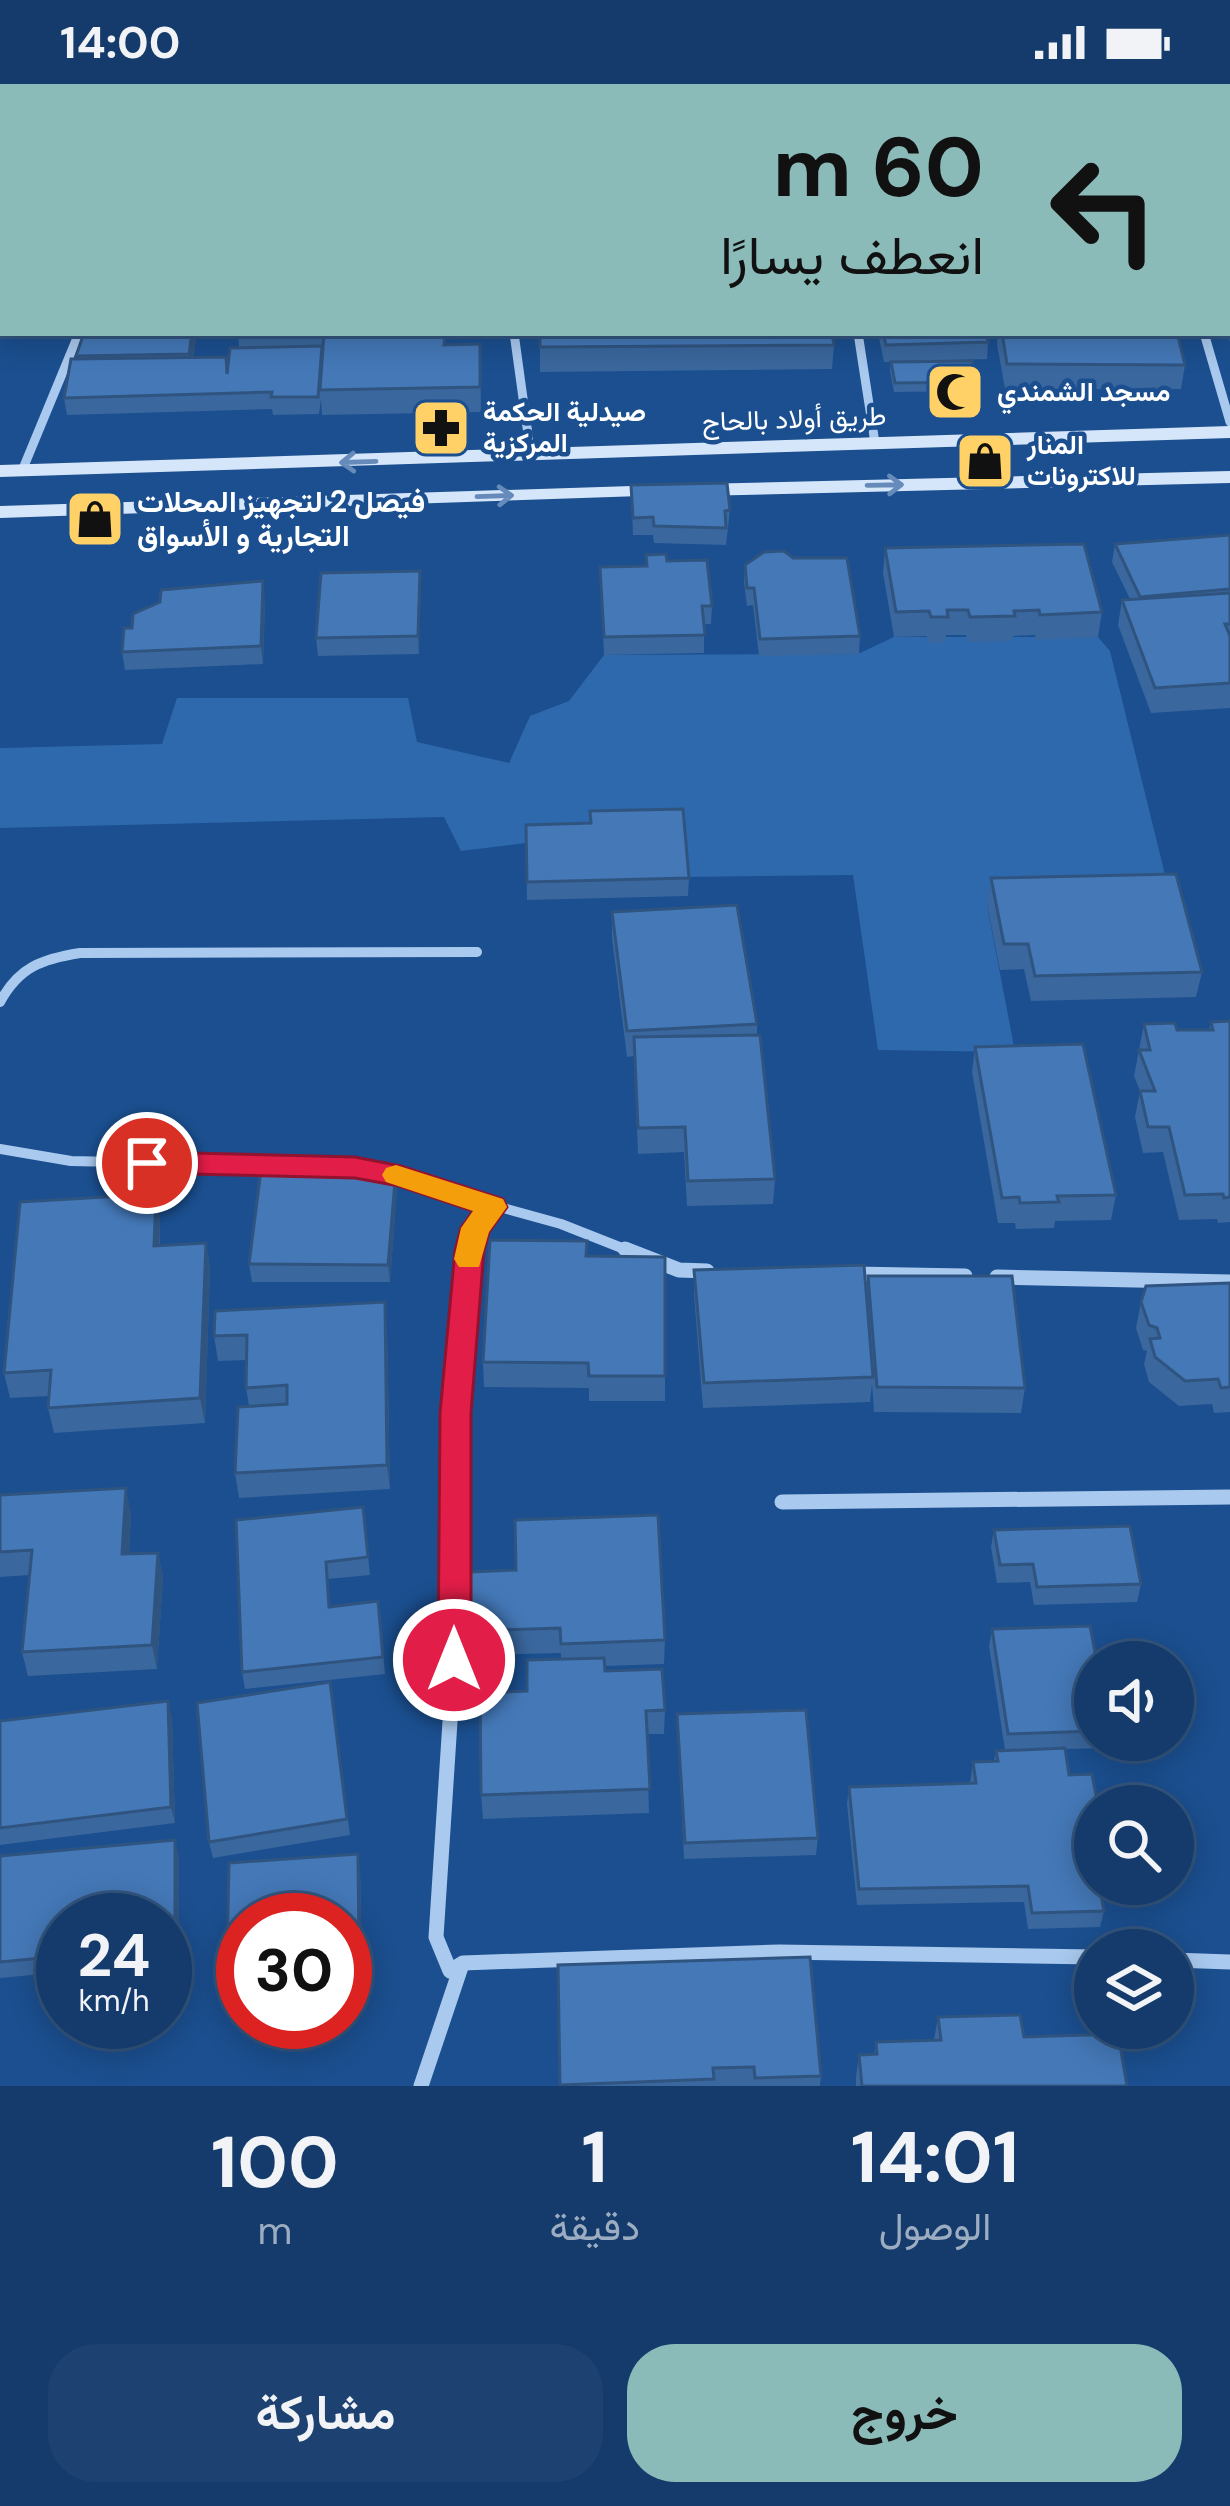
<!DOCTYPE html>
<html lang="ar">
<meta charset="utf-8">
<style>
:root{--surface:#143b6b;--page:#1d4271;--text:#f1f3f6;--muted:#9dadc1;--line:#33557e;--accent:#8bbbb9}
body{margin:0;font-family:"DM Sans",Vazirmatn,sans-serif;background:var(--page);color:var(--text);direction:rtl;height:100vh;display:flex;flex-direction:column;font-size:45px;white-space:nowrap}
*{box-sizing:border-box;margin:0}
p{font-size:39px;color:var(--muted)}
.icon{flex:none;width:66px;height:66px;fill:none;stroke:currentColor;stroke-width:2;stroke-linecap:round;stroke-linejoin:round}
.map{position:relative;height:2002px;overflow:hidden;direction:ltr}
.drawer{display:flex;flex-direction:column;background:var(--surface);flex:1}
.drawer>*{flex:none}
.top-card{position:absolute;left:0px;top:0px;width:1230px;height:252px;box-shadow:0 6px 30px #0003,0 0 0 3px var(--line);direction:rtl;background:#8bbbb9;color:#111;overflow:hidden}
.tools{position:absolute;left:1074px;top:1557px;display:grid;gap:24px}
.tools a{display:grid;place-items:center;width:120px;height:120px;border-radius:50%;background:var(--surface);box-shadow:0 6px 30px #0003,0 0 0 3px var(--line);font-size:60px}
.speed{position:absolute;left:36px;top:1809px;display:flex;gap:24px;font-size:60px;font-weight:700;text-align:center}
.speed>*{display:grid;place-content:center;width:156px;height:156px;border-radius:50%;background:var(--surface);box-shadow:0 6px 30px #0003,0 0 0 3px var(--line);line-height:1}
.speed small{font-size:30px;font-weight:400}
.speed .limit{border:18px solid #d22;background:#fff;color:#111}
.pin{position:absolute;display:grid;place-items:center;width:102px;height:102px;color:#fff;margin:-51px;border:6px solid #fff;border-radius:50%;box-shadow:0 3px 12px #0007}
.me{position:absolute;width:132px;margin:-66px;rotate:0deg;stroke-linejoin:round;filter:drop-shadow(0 0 9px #0008)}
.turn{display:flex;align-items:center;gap:42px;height:252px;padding:0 48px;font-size:54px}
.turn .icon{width:156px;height:156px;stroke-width:2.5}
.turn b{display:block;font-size:84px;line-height:102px}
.eta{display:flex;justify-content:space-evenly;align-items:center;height:204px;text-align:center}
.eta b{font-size:72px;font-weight:700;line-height:84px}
.cta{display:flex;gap:24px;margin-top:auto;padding:24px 48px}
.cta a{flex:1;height:138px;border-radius:48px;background:var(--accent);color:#111;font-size:48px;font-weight:700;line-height:138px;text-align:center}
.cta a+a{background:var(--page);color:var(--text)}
.status{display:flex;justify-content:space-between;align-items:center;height:84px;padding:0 60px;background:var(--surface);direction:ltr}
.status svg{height:33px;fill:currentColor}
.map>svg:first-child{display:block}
.green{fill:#2e69ad}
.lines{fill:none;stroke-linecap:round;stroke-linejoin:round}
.street-far2{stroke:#a9c9ee;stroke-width:9}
.street-far1{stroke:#a9c9ee;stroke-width:10}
.street{stroke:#a9c9ee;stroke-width:15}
.secondary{fill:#d6e6fa;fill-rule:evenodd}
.wall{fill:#3a679d}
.shaded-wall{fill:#305480}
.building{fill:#4478b7;stroke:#305480;stroke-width:3}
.oneway{stroke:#668bba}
.route{fill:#e11d48;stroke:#92132f;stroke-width:3}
.slow{fill:#f59e0b}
.labels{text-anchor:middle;stroke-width:9;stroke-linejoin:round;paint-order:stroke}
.far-poi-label{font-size:27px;font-weight:bold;fill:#fff;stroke:#1b4f8f;text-anchor:start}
.far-street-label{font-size:27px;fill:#fff;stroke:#1b4f8f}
.poi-label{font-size:30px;font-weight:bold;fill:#fff;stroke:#1b4f8f;text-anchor:start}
</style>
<div class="status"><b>14:00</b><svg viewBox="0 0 49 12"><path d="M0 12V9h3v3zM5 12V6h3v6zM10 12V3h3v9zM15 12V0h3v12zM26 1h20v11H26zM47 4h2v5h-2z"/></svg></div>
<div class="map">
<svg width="1230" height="2002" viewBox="0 0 1230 2002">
<rect width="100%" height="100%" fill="#1b4f8f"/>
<polygon class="green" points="894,553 1098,553 1110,567 1171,815 987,821 1015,968 878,966 853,791 687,793 526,759 461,767 444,733 0,744 0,664 162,660 177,614 408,614 417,658 509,679 530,632 569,617 604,571 858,570"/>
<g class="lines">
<g class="street-far2">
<polyline points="514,249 531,372"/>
<polyline points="858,249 875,359"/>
<polyline points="1204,249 1230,338"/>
<polyline points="22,387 79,249"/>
</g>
<g class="street-far1">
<path d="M0 918C19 883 42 875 80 869L477 868"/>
<polyline points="0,1065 71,1077 355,1083 561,1140 632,1168"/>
<polyline points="469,1168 475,1144 493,1123"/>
</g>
<g class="street">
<polyline points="469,1165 456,1329 454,1576 436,1853 450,1887 463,1879 779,1868 1095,1873"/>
<polyline points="625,1165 679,1186 707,1187"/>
<polyline points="853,1190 965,1192"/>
<polyline points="997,1193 1230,1198"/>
<polyline points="782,1418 1230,1413"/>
<polyline points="1173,1876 1230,1878"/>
<polyline points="421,2002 462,1880"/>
</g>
<g class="secondary">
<polygon points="1230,342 1230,354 0,393 0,381"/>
<polygon points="1230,387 1230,399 698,412 689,406 698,400"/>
<polygon points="663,401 670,403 670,411 0,434 0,422"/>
</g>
</g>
<g class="wall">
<rect x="429" y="0" width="86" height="3"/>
<polygon points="1227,16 1230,16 1230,258 1227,248"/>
<rect x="0" y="81" width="3" height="69"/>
<polygon points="0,172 3,172 3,249 21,249 19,254 0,254"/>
<polygon points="197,249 193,274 227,284 239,263 238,249 445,249 446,261 480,260 481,328 322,331 321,315 319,330 273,331 272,325 67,331 64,314 76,272"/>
<polygon points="540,249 834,261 832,285 540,288"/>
<polygon points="878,249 986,249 988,258 987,275 884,278"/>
<polygon points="998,249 1177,249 1185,281 1181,305 1005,305 997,260"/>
<polygon points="891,278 977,298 976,307 894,308 890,287"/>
<polygon points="631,401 730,426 726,461 654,459 653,451 633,451"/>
<polygon points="1230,451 1230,624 1151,629 1118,541 1122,516 1130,515 1112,478 1115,460"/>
<polygon points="885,464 1102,528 1098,553 1036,556 1035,551 1013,552 1012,557 967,558 966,551 946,551 946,558 928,559 927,552 894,553 883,489"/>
<polygon points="667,477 712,522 711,540 704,540 704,569 604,571 601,500 646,482"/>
<polygon points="745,481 860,552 859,570 759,572 753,521 747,522 744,498"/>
<polygon points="420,487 419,570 318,572 316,554"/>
<polygon points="265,515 263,580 125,586 122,568 132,544"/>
<polygon points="526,741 689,794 688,812 527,816"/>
<polygon points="991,794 1202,888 1196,913 1031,917 1024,885 1000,886 987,820"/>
<polygon points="612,828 757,940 757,951 775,1095 773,1120 687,1122 684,1068 638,1070 634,972 627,973 612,854"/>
<polygon points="1230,937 1230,1138 1218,1139 1217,1135 1179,1136 1163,1068 1143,1069 1135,1033 1140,1007 1134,992 1144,940 1177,946 1209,946 1211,938"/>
<polygon points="975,963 1116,1111 1111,1136 1055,1137 1054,1144 1016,1145 1015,1139 998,1139 972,988"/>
<polygon points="396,1086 397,1104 390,1198 252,1198 249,1180"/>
<polygon points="160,1135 160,1162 206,1159 210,1184 205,1339 54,1349 48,1324 49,1312 10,1314 4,1289"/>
<polygon points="587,1172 665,1173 665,1317 589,1317 589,1304 484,1303 483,1278"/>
<polygon points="694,1186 866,1206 868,1192 1025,1304 1021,1329 874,1328 872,1300 870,1318 703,1324 694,1211"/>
<polygon points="1230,1199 1230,1328 1214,1329 1212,1320 1179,1322 1149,1298 1144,1280 1147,1267 1143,1266 1136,1244 1141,1218"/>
<polygon points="387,1243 390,1405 239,1414 235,1389 249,1322 246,1304 247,1276 218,1277 214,1252"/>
<polygon points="0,1411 131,1429 129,1470 158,1469 163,1493 157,1585 28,1592 22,1568 29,1491 0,1493"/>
<polygon points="363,1423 370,1491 328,1495 330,1523 378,1517 385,1590 245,1605 242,1588"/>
<polygon points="994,1446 1141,1500 1137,1518 1034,1521 1030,1498 997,1499 991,1463"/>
<polygon points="470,1488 665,1556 664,1580 605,1582 605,1587 665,1626 664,1650 647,1650 649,1729 483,1735 481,1711 527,1607 561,1575 561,1569 472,1571"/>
<polygon points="992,1545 1095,1578 1095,1656 1107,1656 1105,1664 1065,1665 1095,1800 1104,1827 1100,1843 1028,1845 1024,1818 857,1821 847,1720 849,1703 970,1699 973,1678 994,1677 996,1667 1005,1666 989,1562"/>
<polygon points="330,1598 350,1751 213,1774 209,1758"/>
<polygon points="677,1630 818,1754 816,1771 684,1775"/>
<polygon points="172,1634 175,1739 0,1761 0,1637"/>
<polygon points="358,1770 360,1786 362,1882 345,1883 345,1836 243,1836 243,1890 230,1891 227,1875 229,1779"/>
<polygon points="0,1772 179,1772 179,1877 165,1879 165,1836 63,1836 63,1888 0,1894"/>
<polygon points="558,1881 821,1992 820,2002 560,2002"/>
<polygon points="938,1933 1024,1953 1127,2002 856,2002 856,1993 859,1971 874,1971 876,1958 934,1956"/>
</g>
<g class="shaded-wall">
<polygon points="192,249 197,249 191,287 189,270"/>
<polygon points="420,487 421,505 419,570 418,552"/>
<polygon points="263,497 265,515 263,580 261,562"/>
<polygon points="396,1086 397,1104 390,1198 388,1181"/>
<polygon points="156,1110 160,1135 159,1187 154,1162"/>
<polygon points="206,1159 210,1184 205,1339 200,1314"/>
<polygon points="385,1218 387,1243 390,1405 387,1381"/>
<polygon points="126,1404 131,1429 128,1495 122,1470"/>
<polygon points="158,1469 163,1493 157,1585 152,1561"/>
<polygon points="168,1617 172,1634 175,1739 171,1723"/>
<polygon points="175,1756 179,1772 179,1877 175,1861"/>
<polygon points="358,1770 360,1786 362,1882 359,1866"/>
</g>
<g class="building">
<rect x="0" y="9" width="3" height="36"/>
<rect x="1227" y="16" width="3" height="55"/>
<rect x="0" y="55" width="3" height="26"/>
<rect x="1227" y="87" width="3" height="36"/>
<rect x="0" y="94" width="3" height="27"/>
<rect x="1227" y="128" width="3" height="59"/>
<rect x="0" y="172" width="3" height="35"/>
<polygon points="1227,192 1230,192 1230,219 1227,209"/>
<rect x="0" y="217" width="3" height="20"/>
<polygon points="84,249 192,249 189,270 76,272"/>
<polygon points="324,249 445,249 444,261 480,260 480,303 320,306"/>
<polygon points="540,249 832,249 834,261 540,263"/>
<polygon points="883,249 986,249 988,258 886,261"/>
<polygon points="1002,249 1177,249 1185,281 1007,280"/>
<polygon points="322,262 318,313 271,313 272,308 64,314 71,275 226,273 227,290 230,264"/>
<polygon points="972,277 977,298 895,299 891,278"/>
<polygon points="727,399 730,426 725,427 726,444 654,442 653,433 633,434 631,401"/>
<polygon points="1230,451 1230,505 1140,513 1115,460"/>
<polygon points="1084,460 1102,528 1040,531 1039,526 1014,527 1015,532 970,533 968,526 947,526 948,533 931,533 929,527 896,528 885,464"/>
<polygon points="784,467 793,474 847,474 860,552 760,555 754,504 747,504 745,481 764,468"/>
<polygon points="666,470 667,477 707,476 712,522 702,522 705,551 604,553 600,483 647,482 646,471"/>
<polygon points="420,487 418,552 316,554 321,489"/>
<polygon points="263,497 261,562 122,568 124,544 132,544 133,530 160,518 161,506"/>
<polygon points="1230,509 1230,540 1225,540 1230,552 1230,599 1155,604 1122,516"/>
<polygon points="683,725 689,794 527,798 526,741 591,739 590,727"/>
<polygon points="1176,790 1202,888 1035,892 1028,860 1004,860 991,794"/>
<polygon points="737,821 757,940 627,947 612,828"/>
<polygon points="1230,937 1230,1113 1224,1114 1223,1110 1185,1111 1169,1043 1148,1043 1140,1007 1155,1007 1139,966 1150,966 1144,940 1175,939 1177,946 1213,946 1211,938"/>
<polygon points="760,951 775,1095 688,1097 685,1043 638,1044 634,953"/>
<polygon points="1083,960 1116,1111 1057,1112 1059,1118 1020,1119 1019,1113 1002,1114 975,963"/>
<polygon points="261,1086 396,1086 388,1181 249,1180"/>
<polygon points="156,1110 154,1162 206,1159 200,1314 48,1324 51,1286 4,1289 20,1118"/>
<polygon points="490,1156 587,1157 586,1172 665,1173 665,1292 589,1292 588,1279 483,1278"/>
<polygon points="864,1181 873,1293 704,1299 694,1186"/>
<polygon points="868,1192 1012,1192 1025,1304 877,1303"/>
<polygon points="1230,1199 1230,1303 1221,1304 1218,1295 1185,1297 1155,1273 1150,1255 1160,1254 1157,1244 1149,1241 1141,1218 1146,1202"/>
<polygon points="385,1218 387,1381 235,1389 238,1323 287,1320 287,1301 246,1304 247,1251 214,1252 215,1227"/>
<polygon points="126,1404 122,1470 158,1469 152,1561 22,1568 32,1466 0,1468 0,1411"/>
<polygon points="363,1423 368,1473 326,1478 329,1523 378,1517 383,1573 242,1588 236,1436"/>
<polygon points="658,1431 665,1556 561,1560 560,1544 470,1547 470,1488 516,1486 515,1436"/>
<polygon points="1130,1442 1141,1500 1037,1503 1033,1480 1000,1481 994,1446"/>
<polygon points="1090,1542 1097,1578 1095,1578 1095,1647 1008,1650 992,1545"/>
<polygon points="604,1574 605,1587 662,1585 665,1626 646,1627 650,1705 481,1711 480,1609 527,1607 527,1576"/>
<polygon points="330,1598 347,1735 209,1758 197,1619"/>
<polygon points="168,1617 171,1723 0,1744 0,1637"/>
<polygon points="806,1626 818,1754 685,1759 677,1630"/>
<polygon points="1065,1664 1069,1691 1092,1690 1098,1722 1095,1722 1095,1800 1099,1800 1104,1827 1032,1829 1028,1802 859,1805 849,1703 976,1699 973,1678 998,1677 996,1667"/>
<polygon points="175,1756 175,1861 165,1862 165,1836 63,1836 63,1872 0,1878 0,1772"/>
<polygon points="358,1770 359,1866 345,1867 345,1836 243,1836 243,1874 227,1875 229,1779"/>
<polygon points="810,1873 821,1992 755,1994 754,1983 713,1984 714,1995 560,2001 558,1881"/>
<polygon points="1020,1931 1024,1953 1118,1950 1127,2002 862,2002 859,1971 877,1970 876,1958 941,1956 938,1933"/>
</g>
<defs><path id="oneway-shaft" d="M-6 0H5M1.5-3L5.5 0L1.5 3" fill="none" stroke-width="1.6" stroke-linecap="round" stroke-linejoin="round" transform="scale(3)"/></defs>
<g class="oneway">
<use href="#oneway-shaft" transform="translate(358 378) rotate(178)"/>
<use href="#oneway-shaft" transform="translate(885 401) rotate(-1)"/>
<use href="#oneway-shaft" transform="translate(495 412) rotate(-2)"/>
</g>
<polygon class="route" points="147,1068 355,1073 401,1082 503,1115 507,1123 489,1148 484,1166 471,1329 471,1576 466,1586 454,1590 443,1586 438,1576 440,1329 455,1166 461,1144 473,1127 399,1102 355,1094 147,1089 133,1079"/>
<polygon class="slow" points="396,1081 503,1115 507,1123 489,1148 479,1183 459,1183 454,1175 461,1144 473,1127 386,1098 382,1091 386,1084"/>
<defs>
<symbol id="mosque-square" viewBox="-11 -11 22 22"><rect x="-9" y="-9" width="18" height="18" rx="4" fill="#ffd166" stroke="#1b4f8f"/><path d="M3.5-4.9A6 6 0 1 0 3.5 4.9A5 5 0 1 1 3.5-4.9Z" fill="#111"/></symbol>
<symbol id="pharmacy-square" viewBox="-11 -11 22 22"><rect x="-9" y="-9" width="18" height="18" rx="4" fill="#ffd166" stroke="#1b4f8f"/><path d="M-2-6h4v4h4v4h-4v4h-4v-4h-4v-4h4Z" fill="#111"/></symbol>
<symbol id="shop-square" viewBox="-11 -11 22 22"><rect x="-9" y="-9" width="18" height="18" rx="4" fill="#ffd166" stroke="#1b4f8f"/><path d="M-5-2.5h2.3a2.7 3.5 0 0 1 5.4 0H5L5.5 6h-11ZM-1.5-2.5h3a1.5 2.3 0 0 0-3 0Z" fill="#111"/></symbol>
</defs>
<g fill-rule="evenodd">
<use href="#mosque-square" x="922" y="275" width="66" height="66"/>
<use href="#pharmacy-square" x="408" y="311" width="66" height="66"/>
<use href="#shop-square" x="952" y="344" width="66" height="66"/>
<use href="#shop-square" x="62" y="402" width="66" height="66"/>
</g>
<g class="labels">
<g class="far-poi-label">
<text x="997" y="317">مسجد الشمندي</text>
<text x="483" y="337">صيدلية الحكمة<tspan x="483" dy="31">المركزية</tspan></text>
<text x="1027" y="370">المنار<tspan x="1027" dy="31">للاكترونات</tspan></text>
</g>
<g class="far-street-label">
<text transform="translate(794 335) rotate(-2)" y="9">طريق أولاد بالحاج</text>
</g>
<g class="poi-label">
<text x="137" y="428">فيصل 2 لتجهيز المحلات<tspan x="137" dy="34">التجارية و الأسواق</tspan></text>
</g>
</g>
</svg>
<div class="tools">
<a><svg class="icon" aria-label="sound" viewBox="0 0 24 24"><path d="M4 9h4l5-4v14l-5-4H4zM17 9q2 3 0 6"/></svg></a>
<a><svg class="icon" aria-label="search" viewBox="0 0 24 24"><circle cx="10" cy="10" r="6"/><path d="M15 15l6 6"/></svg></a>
<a><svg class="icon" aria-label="layers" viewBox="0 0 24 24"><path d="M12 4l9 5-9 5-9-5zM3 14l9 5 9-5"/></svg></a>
</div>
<div class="speed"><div>24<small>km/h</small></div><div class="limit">30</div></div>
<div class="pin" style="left:147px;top:1079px;background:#d93025"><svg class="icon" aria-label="arrive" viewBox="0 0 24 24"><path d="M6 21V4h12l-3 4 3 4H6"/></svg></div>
<svg class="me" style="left:454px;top:1576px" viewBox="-20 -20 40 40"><circle r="17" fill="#e11d48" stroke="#fff" stroke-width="3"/><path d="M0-11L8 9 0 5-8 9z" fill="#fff"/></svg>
<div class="top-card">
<div class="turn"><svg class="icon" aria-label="left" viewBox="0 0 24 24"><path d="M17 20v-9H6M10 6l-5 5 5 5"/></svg><div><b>60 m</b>انعطف يسارًا</div></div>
</div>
</div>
<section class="drawer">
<div class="eta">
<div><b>14:01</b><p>الوصول</p></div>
<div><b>1</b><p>دقيقة</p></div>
<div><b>100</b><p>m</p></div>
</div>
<div class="cta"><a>خروج</a><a>مشاركة</a></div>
</section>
